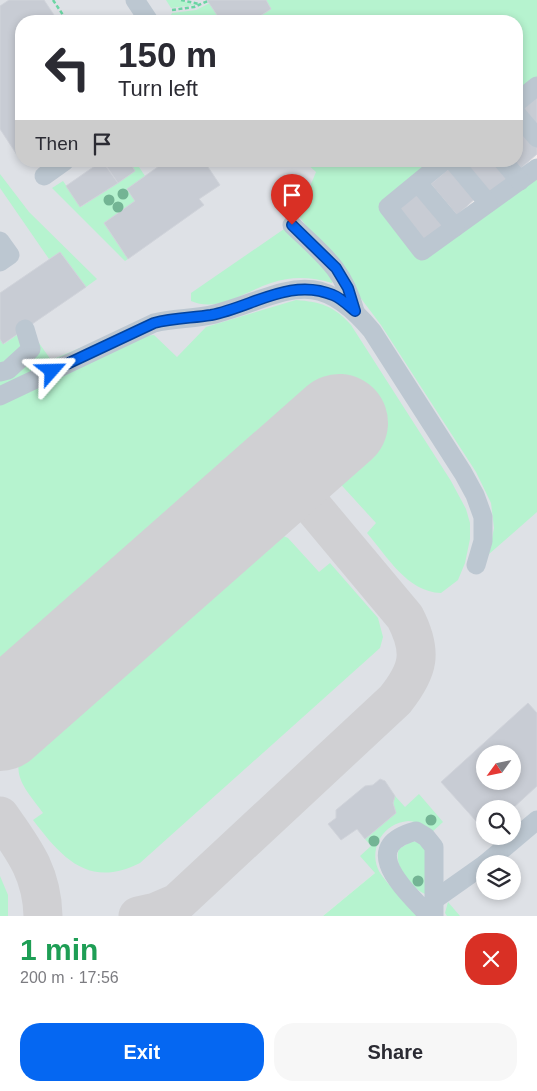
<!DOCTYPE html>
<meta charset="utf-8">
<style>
:root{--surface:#fff;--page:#f7f7f7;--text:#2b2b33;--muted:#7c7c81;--accent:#0567f2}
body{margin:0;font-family:Helvetica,sans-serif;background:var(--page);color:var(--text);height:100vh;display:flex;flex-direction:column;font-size:19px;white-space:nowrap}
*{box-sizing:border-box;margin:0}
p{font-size:16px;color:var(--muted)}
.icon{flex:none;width:28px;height:28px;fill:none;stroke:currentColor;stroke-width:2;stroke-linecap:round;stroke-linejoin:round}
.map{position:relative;height:916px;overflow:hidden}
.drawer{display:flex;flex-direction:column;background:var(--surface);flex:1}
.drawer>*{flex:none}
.hud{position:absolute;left:15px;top:15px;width:508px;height:152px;border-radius:20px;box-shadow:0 2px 8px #0003;background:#fff;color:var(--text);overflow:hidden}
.needle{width:32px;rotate:237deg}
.tools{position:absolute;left:476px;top:745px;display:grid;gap:10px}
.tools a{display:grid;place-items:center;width:45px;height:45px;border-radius:50%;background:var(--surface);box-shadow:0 2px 8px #0003;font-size:25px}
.pin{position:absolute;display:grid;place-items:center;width:42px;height:42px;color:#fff;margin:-51px -21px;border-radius:50% 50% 50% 0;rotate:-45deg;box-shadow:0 0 5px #0007}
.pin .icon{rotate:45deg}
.me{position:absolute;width:55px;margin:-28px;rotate:65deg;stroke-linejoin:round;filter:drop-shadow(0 0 4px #0008)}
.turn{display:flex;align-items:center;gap:18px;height:105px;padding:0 20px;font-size:22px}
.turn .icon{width:65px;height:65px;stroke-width:2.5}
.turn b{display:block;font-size:35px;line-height:42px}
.then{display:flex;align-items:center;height:48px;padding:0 20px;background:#0003;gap:10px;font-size:19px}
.round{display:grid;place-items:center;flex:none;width:52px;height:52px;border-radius:20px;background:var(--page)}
.headline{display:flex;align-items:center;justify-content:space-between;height:85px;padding:0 20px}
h1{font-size:30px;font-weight:700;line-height:38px;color:#1e9e55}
.button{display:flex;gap:10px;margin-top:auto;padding:10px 20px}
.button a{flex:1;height:58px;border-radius:20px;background:var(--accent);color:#fff;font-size:20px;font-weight:700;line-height:58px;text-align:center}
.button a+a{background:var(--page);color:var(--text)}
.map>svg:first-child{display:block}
.airport{fill:#dee1e6;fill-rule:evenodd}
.green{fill:#b6f3cf}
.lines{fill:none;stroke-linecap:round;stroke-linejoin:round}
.taxiway{stroke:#d0d0d3;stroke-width:39}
.runway{stroke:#d0d0d3;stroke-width:98}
.building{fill:#c8ccd4;stroke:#d0d3da;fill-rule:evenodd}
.path{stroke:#6ad5a3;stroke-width:2.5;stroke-dasharray:4 2.5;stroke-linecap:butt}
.minor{stroke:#bcc7d1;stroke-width:19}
.tree{fill:#73b494}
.route-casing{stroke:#03439d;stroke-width:12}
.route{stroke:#0567f2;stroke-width:9}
</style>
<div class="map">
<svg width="537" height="916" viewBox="0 0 537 916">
<rect width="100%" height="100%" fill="#f0eded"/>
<path class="airport" d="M0 0H370V21H21V161H378L537 416V916H413L375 873 323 916H0ZM485 754H512V781H485ZM485 809H512V836H485ZM485 864H512V891H485Z"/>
<g class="green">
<polygon points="166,0 179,0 195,5 171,8"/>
<polygon points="266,0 537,0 537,80 516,95 516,21 252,21 271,9"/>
<polygon points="210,3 218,16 210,21 168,21 172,13 196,10"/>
<polygon points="129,161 135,161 145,176 135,201 104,223 128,259 125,261 52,188 63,181 81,207 135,171"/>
<polygon points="304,161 437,161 381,208 419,259 537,175 537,512 489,554 494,528 491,503 476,472 381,325 298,215 316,172"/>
<polygon points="0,174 29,212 97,279 86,287 60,252 49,259 0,188"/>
<path d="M284 229 334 278 332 283C311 277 292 276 271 283 246 291 218 313 191 301V293Z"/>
<path d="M296 300C321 302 334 306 351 325L451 481 466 509 470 523V539L465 563 458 580 441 593C407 592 387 556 367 533L376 523 334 477 365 451 313 395 0 671V405L143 336 154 335 177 357 206 327Z"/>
<polygon points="20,333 21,350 0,364 0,339 4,344"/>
<polygon points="39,343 51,360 87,345 0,387 0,379"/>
<path d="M281 535 288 538 319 572 330 563 378 618 383 637 380 648 140 863C89 889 62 858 33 820L43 813C31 796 10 776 22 755L258 544 274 536Z"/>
<path d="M419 794 443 822 432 832C425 827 417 821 408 821 384 823 369 847 378 869 383 881 409 905 419 916H323L375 873 360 856 371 846 365 839 396 813 393 803 395 796 405 807Z"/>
<path d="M412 841 420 843 427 849V889L425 894C409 887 393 865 399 849Z"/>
<polygon points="0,876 8,895 8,916 0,916"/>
<polygon points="448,902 460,916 447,916 445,913"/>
</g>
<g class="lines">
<g class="taxiway">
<polyline points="0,725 24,701"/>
<path d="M0 816C24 850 42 873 43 916"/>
<path d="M138 916 156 912 177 903 395 700C419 670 423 652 405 617L308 501C272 485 256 499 228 521"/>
</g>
<polyline class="runway" points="0,722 339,423"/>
</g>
<g class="building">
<polygon points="9,0 44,0 58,21 21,21 21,161 0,129 0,6"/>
<polygon points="207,0 266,0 271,9 252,21 221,21"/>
<polygon points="537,92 537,125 521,106"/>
<polygon points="516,123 537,147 537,154 521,168 515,161"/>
<polygon points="102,161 118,183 80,207 66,186"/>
<polygon points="103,161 129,161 135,171 118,183"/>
<polygon points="166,161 204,161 220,185 199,199 204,205 128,259 104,223 135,201 127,189"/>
<polygon points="463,161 499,161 512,177 492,194"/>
<polygon points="451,167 477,197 457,215 431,184"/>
<polygon points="419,192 445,224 425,241 399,209"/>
<polygon points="60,252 86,287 3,344 0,339 0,293"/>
<path d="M528 703 537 713V786L512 809H485V831L441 782ZM485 754H512V781H485Z"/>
<polygon points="380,779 385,781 395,796 393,803 396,813 365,839 357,829 341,840 328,824 336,818 336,810 365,786 373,785"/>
</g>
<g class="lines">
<g class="path">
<polyline points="53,0 67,21"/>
<polyline points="181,0 199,4"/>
<polyline points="172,10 194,7 208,1"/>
<polyline points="28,164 32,161"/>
</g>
<g class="minor">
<polyline points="135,0 149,21"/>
<polyline points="516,103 537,86"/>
<polyline points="516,113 537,138"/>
<polyline points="444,161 388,207 422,251 537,168"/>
<polyline points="453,161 488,203"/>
<polyline points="503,161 520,181"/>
<polyline points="44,176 65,161"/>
<polyline points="418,183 455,227"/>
<path d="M292 225C323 255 343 268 355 311"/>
<polyline points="0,241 10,255 0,262"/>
<polyline points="0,372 8,370 31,349 25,329"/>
<path d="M0 396 154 323C174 318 195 319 215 314 285 295 315 262 372 331L463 473 475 495 483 517V541L476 565"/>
<polyline points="485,864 537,820"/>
<polyline points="434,900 485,864"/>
<path d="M429 916C407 891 355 847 416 831L426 837 434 847V916"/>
</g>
</g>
<g class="tree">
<circle cx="123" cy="194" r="5.5"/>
<circle cx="109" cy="200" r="5.5"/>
<circle cx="118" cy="207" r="5.5"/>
<circle cx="431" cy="820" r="5.5"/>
<circle cx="374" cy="841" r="5.5"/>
<circle cx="418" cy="881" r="5.5"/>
</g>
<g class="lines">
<defs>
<path id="route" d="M52 371 154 323C173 318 192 318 211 315 252 307 291 277 333 295 341 298 349 306 355 311L348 288 336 268 292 225"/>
</defs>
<use href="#route" class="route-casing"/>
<use href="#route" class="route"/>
</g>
</svg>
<div class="tools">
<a><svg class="needle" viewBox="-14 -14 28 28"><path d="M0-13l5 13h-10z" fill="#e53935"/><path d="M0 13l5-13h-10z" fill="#7c7c81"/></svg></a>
<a><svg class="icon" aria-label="search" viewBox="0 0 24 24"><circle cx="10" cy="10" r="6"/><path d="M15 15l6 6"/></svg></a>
<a><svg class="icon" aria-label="layers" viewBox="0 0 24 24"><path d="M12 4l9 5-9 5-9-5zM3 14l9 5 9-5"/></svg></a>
</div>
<div class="pin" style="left:292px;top:225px;background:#d93025"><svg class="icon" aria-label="arrive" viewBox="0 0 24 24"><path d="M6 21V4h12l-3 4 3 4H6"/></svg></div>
<svg class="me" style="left:52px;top:371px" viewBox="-20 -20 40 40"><path d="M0-17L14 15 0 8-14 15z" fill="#0567f2" stroke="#fff" stroke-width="4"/></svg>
<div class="hud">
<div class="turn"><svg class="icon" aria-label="left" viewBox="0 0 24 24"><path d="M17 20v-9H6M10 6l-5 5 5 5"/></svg><div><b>150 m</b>Turn left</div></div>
<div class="then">Then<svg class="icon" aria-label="arrive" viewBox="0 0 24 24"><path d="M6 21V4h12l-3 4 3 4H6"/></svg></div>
</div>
</div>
<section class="drawer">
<div class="headline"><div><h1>1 min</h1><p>200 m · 17:56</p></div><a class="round" style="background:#d93025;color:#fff"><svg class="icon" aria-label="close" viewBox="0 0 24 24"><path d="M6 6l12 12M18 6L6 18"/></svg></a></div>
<div class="button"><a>Exit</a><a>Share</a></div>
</section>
